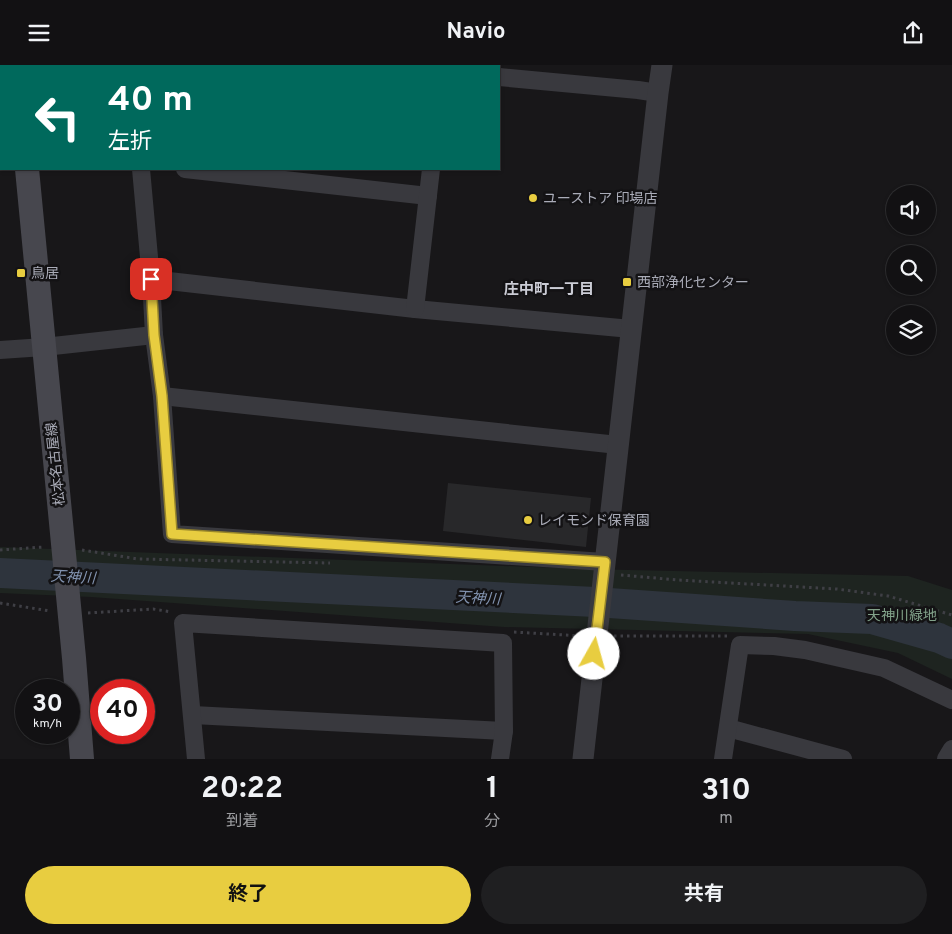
<!DOCTYPE html>
<html lang="ja">
<meta charset="utf-8">
<style>
:root{--surface:#121113;--page:#1f1f21;--text:#f1f3f6;--muted:#9c9da0;--line:#313133;--accent:#e8cd40}
body{margin:0;font-family:Overpass,"Noto Sans JP",sans-serif;background:var(--page);color:var(--text);height:100vh;display:flex;flex-direction:column;font-size:19px;white-space:nowrap}
*{box-sizing:border-box;margin:0}
p{font-size:16px;color:var(--muted)}
.icon{flex:none;width:28px;height:28px;fill:none;stroke:currentColor;stroke-width:2;stroke-linecap:round;stroke-linejoin:round}
.map{position:relative;height:694px;overflow:hidden}
.side{display:flex;flex-direction:column;background:var(--surface);flex:1}
.side>*{flex:none}
.top-card{position:absolute;left:0px;top:0px;width:500px;height:105px;box-shadow:0 1px 4px #0004,0 0 0 1px var(--line);background:#00695c;color:#fff;overflow:hidden}
.tools{position:absolute;left:886px;top:120px;display:grid;gap:10px}
.tools a{display:grid;place-items:center;width:50px;height:50px;border-radius:50%;background:var(--surface);box-shadow:0 1px 4px #0004,0 0 0 1px var(--line);font-size:25px}
.speed{position:absolute;left:15px;top:614px;display:flex;gap:10px;font-size:25px;font-weight:700;text-align:center}
.speed>*{display:grid;place-content:center;width:65px;height:65px;border-radius:50%;background:var(--surface);box-shadow:0 1px 4px #0004,0 0 0 1px var(--line);line-height:1}
.speed small{font-size:12px;font-weight:400}
.speed .limit{border:8px solid #d22;background:#fff;color:#111}
.pin{position:absolute;display:grid;place-items:center;width:42px;height:42px;color:#fff;margin:-21px;border-radius:10px;box-shadow:0 2px 8px #0006}
.me{position:absolute;width:55px;margin:-28px;rotate:7deg;stroke-linejoin:round;filter:drop-shadow(0 0 4px #0008)}
.turn{display:flex;align-items:center;gap:18px;height:105px;padding:0 25px;font-size:22px}
.turn .icon{width:65px;height:65px;stroke-width:2.5}
.turn b{display:block;font-size:35px;line-height:42px}
.eta{display:flex;justify-content:space-evenly;align-items:center;height:85px;text-align:center}
.eta b{font-size:30px;font-weight:700;line-height:35px}
.cta{display:flex;gap:10px;margin-top:auto;padding:10px 25px}
.cta a{flex:1;height:58px;border-radius:30px;background:var(--accent);color:#111;font-size:20px;font-weight:700;line-height:58px;text-align:center}
.cta a+a{background:var(--page);color:var(--text)}
header{display:flex;justify-content:space-between;align-items:center;height:65px;padding:0 25px;background:var(--surface);font-size:22px;font-weight:700}
.map>svg:first-child{display:block}
.green{fill:#1e2420}
.lines{fill:none;stroke-linecap:round;stroke-linejoin:round}
.river{stroke:#2e343d;stroke-width:30}
.building{fill:#28282a}
.path{stroke:#3f3f45;stroke-width:3;stroke-dasharray:2.5 4;stroke-linecap:butt}
.minor{stroke:#39393e;stroke-width:18}
.tertiary{stroke:#39393e;stroke-width:21}
.secondary{stroke:#47474e;stroke-width:24}
.route-casing{stroke:#97852a;stroke-width:12}
.route{stroke:#e8cd40;stroke-width:9}
.poi-dot{fill:#e8cd40;stroke:#131214;stroke-width:2}
.labels{text-anchor:middle;stroke-width:5;stroke-linejoin:round;paint-order:stroke}
.poi-label{font-size:14px;fill:#aaacb8;stroke:#131214;text-anchor:start}
.street-label{font-size:14px;fill:#aaacb8;stroke:#131214}
.park-label{font-size:14px;fill:#82a28a;stroke:#131214}
.neighbourhood-label{font-size:15px;font-weight:bold;fill:#cbccd5;stroke:#131214}
.water-label{font-size:15px;font-style:italic;fill:#8394b1;stroke:#131214}
</style>
<header><svg class="icon" aria-label="menu" viewBox="0 0 24 24"><path d="M4 6h16M4 12h16M4 18h16"/></svg>Navio<svg class="icon" aria-label="share" viewBox="0 0 24 24"><path d="M12 15V3M7 8l5-5 5 5M5 13v7h14v-7"/></svg></header>
<div class="map">
<svg width="952" height="694" viewBox="0 0 952 694">
<rect width="100%" height="100%" fill="#181719"/>
<polygon class="green" points="0,482 585,504 908,511 952,525 952,614 898,588 808,569 504,562 91,532 0,528"/>
<g class="lines">
<polyline class="river" points="0,508 595,537 795,551 872,554 939,573 952,579"/>
</g>
<polygon class="building" points="448,418 591,433 586,482 443,466"/>
<g class="lines">
<g class="path">
<polyline points="0,485 44,482"/>
<polyline points="82,485 138,494 330,498"/>
<polyline points="621,510 678,515 837,524 888,531 952,550"/>
<polyline points="0,538 50,546"/>
<polyline points="88,548 153,544 172,547"/>
<polyline points="514,567 581,571"/>
<polyline points="614,571 728,571"/>
</g>
<g class="minor">
<polyline points="126,0 126,1"/>
<polyline points="385,0 395,1"/>
<polyline points="499,12 638,25 658,28"/>
<polyline points="141,104 151,214 154,270 162,331 172,469 605,497"/>
<polyline points="185,104 428,131"/>
<polyline points="151,214 415,244 631,264"/>
<polyline points="415,244 431,104"/>
<polyline points="0,285 44,282 154,270"/>
<polyline points="162,331 618,380"/>
<polyline points="193,650 504,666"/>
<polyline points="728,663 843,694"/>
<polyline points="196,694 183,558 503,578 504,666 500,694"/>
<polyline points="723,694 740,580 774,581 805,585 884,603 952,635"/>
<polyline points="946,694 952,684"/>
</g>
<polyline class="tertiary" points="583,694 658,28 662,0"/>
<g class="secondary">
<polyline points="18,0 18,1"/>
<polyline points="27,104 74,593 82,694"/>
</g>
</g>
<g class="lines">
<defs>
<polyline id="route" points="151,214 154,270 162,331 172,469 605,497 594,589"/>
</defs>
<use href="#route" class="route-casing"/>
<use href="#route" class="route"/>
</g>
<g class="poi-dot">
<circle cx="533" cy="133" r="5"/>
<rect x="16" y="203" width="10" height="10" rx="2.5"/>
<rect x="622" y="212" width="10" height="10" rx="2.5"/>
<circle cx="528" cy="455" r="5"/>
</g>
<g class="labels">
<g class="poi-label">
<text x="543" y="138">ユーストア 印場店</text>
<text x="31" y="213">鳥居</text>
<text x="637" y="222">西部浄化センター</text>
<text x="538" y="460">レイモンド保育園</text>
</g>
<g class="street-label">
<text transform="translate(55 399) rotate(-96)" y="5">松本名古屋線</text>
</g>
<g class="park-label">
<text x="902" y="555">天神川緑地</text>
</g>
<g class="neighbourhood-label">
<text x="549" y="229">庄中町一丁目</text>
</g>
<g class="water-label">
<text transform="translate(73 512) rotate(3)" y="5">天神川</text>
<text transform="translate(478 533) rotate(3)" y="5">天神川</text>
</g>
</g>
</svg>
<div class="tools">
<a><svg class="icon" aria-label="sound" viewBox="0 0 24 24"><path d="M4 9h4l5-4v14l-5-4H4zM17 9q2 3 0 6"/></svg></a>
<a><svg class="icon" aria-label="search" viewBox="0 0 24 24"><circle cx="10" cy="10" r="6"/><path d="M15 15l6 6"/></svg></a>
<a><svg class="icon" aria-label="layers" viewBox="0 0 24 24"><path d="M12 4l9 5-9 5-9-5zM3 14l9 5 9-5"/></svg></a>
</div>
<div class="speed"><div>30<small>km/h</small></div><div class="limit">40</div></div>
<div class="pin" style="left:151px;top:214px;background:#d93025"><svg class="icon" aria-label="arrive" viewBox="0 0 24 24"><path d="M6 21V4h12l-3 4 3 4H6"/></svg></div>
<svg class="me" style="left:594px;top:589px" viewBox="-20 -20 40 40"><circle r="19" fill="#fff"/><path d="M0-13L10 11 0 6-10 11z" fill="#e8cd40"/></svg>
<div class="top-card">
<div class="turn"><svg class="icon" aria-label="left" viewBox="0 0 24 24"><path d="M17 20v-9H6M10 6l-5 5 5 5"/></svg><div><b>40 m</b>左折</div></div>
</div>
</div>
<section class="side">
<div class="eta">
<div><b>20:22</b><p>到着</p></div>
<div><b>1</b><p>分</p></div>
<div><b>310</b><p>m</p></div>
</div>
<div class="cta"><a>終了</a><a>共有</a></div>
</section>
